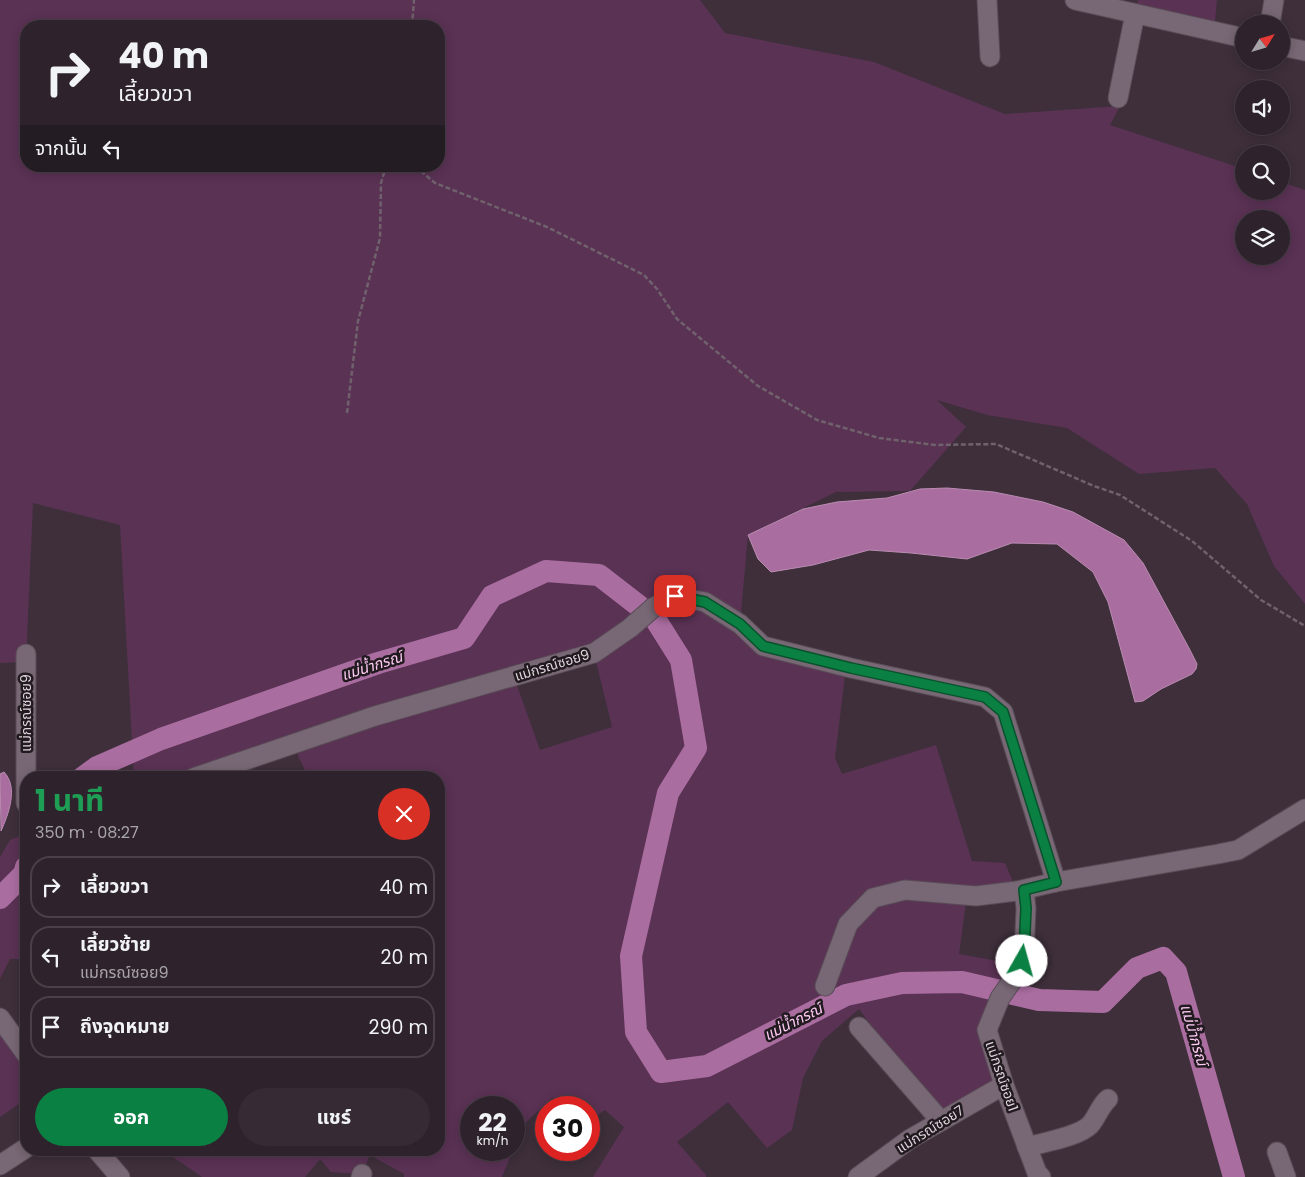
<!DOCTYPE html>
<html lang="th">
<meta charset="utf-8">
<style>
:root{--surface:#2e232c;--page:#362b34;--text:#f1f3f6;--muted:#a7a4a9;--line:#494048;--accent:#0b8043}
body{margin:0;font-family:Poppins,"Noto Sans Thai",sans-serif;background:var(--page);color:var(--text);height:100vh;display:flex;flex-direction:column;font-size:19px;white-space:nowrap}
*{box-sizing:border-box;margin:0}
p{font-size:16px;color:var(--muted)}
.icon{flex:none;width:28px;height:28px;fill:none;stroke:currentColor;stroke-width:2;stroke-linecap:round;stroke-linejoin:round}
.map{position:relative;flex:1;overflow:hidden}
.sheet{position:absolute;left:20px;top:771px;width:425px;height:385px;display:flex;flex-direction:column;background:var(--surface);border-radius:20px;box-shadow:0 2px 12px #0003,0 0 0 1px var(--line)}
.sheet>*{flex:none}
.top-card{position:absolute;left:20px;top:20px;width:425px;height:152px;border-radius:20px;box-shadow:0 2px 12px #0003,0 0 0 1px var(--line);background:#2e232c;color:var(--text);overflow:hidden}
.needle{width:32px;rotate:53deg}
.tools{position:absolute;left:1235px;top:15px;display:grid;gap:10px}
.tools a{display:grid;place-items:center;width:55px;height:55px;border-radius:50%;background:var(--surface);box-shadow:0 2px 12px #0003,0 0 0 1px var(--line);font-size:25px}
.speed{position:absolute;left:460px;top:1096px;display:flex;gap:10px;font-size:25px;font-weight:700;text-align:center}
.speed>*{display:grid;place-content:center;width:65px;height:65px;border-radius:50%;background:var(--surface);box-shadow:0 2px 12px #0003,0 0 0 1px var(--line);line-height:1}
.speed small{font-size:12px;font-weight:400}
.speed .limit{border:8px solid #d22;background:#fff;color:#111}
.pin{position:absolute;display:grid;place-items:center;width:42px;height:42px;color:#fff;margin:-21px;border-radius:10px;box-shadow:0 2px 8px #0006}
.me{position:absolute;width:55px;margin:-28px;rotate:7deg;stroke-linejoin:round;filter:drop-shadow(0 0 4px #0008)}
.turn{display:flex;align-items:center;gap:18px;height:105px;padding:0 15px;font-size:22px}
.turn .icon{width:65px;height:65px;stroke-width:2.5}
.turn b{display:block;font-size:35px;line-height:42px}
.then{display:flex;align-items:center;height:48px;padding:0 15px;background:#0003;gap:10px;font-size:19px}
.round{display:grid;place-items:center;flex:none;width:52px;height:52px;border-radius:26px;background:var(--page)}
.head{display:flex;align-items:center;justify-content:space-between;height:85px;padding:0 15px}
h1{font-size:30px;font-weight:700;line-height:38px;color:#1e9e55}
.primary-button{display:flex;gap:10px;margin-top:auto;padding:10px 15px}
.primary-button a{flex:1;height:58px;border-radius:30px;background:var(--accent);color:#fff;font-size:20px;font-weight:700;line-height:58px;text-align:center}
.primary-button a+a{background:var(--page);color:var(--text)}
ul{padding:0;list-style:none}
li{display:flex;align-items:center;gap:15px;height:62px;margin:0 10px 8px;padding:0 5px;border:2px solid var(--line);border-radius:20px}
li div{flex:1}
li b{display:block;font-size:19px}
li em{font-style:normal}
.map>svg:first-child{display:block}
.green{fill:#5a3254;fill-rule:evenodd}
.water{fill:#aa6da0;stroke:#ba8cb2}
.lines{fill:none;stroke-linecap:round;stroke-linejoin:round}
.river{stroke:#aa6da0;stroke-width:22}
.minor-casing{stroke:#594c56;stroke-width:21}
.path{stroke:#70626d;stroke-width:2.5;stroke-dasharray:5 2.5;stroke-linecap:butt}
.minor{stroke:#786774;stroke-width:19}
.route-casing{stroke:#07532c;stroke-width:12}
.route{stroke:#0b8043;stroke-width:9}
.labels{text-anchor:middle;stroke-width:5;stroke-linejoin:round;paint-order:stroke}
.street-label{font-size:14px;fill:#ded4db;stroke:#211a1f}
.water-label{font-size:15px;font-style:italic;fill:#fdc9f3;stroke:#211a1f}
</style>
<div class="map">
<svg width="1305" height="1177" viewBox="0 0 1305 1177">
<rect width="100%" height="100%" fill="#3e2f3b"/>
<g class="green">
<path d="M0 0H700L725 33 874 62 1005 114 1120 106 1110 125 1244 169V191H1281V182L1305 190V604L1274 566 1247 504 1215 468 1139 474 1067 428 987 415 937 400 966 427 910 491 836 492 748 535 740 624 763 646 846 667 835 758 842 774 936 745 972 861 1005 863 1017 891 967 895 959 954 1019 965 990 1013 1004 1085 941 1121 859 1009 822 1041 803 1078 792 1130 767 1148 728 1102 677 1142 706 1175V1177H593L624 1127 605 1110 589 1121V1108L572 1107 571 1105 552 1098 525 1123 514 1147V1108H471V1150H513L502 1177H404V1174L370 1155 362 1174 331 1172 320 1159 305 1177H202L163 1150H439V778L308 777 294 747 197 777H134L120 525 33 503 26 662 0 663ZM26 26H439V166H26ZM1244 219H1281V256H1244ZM594 653 612 727 540 750 514 677Z"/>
<polygon points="1138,0 1217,0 1214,31 1135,14"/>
<polygon points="26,834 26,959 10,959 0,979 0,857 10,840"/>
<polygon points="0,1019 26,1056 26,1099 0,1117"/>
</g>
<g class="water">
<polygon points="947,488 994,492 1043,502 1073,512 1124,540 1143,563 1190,650 1197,664 1196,669 1192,674 1161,689 1143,701 1135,702 1108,602 1093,572 1057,544 1012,543 967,559 911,553 869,550 813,565 771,572 758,559 748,535 803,509 837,502 887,498 920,489"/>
<path d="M4 772C19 788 8 815 1 831L0 774Z"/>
</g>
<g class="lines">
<g class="river">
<polyline points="654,617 681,660 696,748 668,793 631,956 636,1032 661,1072 707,1066 846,995 902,983 962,982 1039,1000 1103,1002 1137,968 1163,958 1176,972 1234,1177"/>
<polyline points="82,778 97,767 161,739 378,663 464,638 492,596 546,571 599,575 639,606"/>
<polyline points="0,898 24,874 26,867"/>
</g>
<defs>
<g id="minor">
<polyline points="987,0 990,57"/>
<polyline points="1075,0 1244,38"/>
<polyline points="1270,24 1274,0"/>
<polyline points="1281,46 1305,51"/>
<polyline points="1118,98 1135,14"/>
<polyline points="26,654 26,803"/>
<polyline points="193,778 375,716 594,653 630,628 654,607 675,596 705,602 740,624 763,646 851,668 985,697 1003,712 1056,882"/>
<polyline points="1024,890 1026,908 1024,954 1014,978 1000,998 987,1030 1004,1085 1037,1173 1041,1177"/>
<polyline points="825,986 848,924 873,898 905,890 976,896 1017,891 1056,882 1218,854 1238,850 1305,809"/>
<polyline points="0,1018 26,1054"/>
<polyline points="859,1027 941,1121"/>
<path d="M1027 1147C1044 1142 1078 1137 1090 1125 1097 1117 1100 1106 1108 1099"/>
<polyline points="97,1150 120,1177"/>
<polyline points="1277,1152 1286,1177"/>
<polyline points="0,1165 26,1148"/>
<polyline points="361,1177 362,1174"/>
<polyline points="858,1177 910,1139 1004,1085"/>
</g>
</defs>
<use href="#minor" class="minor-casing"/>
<g class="path">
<polyline points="412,26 414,0"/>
<polyline points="415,166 435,183 547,227 644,275 657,289 677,319 758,386 817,420 879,438 935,445 996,444 1094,486 1120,495 1192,541 1261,600 1305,626"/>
<polyline points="347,413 358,321 380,238 381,183 386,166"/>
</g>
<use href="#minor" class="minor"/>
</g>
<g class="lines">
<defs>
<polyline id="route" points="675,596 705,602 740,624 763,646 851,668 985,697 1003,712 1056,882 1024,890 1026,908 1024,954 1022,961"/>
</defs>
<use href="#route" class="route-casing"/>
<use href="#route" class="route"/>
</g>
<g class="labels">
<g class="street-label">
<text transform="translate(552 665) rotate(-17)" y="5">แม่กรณ์ซอย9</text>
<text transform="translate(26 713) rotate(-90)" y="5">แม่กรณ์ซอย9</text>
<text transform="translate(1002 1076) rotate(71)" y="5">แม่กรณ์ซอย1</text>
<text transform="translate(930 1129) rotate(-32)" y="5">แม่กรณ์ซอย7</text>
</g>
<g class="water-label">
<text transform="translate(372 666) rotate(-18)" y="5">แม่น้ำกรณ์</text>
<text transform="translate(793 1022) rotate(-27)" y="5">แม่น้ำกรณ์</text>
<text transform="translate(1194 1035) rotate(74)" y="5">แม่น้ำกรณ์</text>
</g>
</g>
</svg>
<div class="tools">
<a><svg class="needle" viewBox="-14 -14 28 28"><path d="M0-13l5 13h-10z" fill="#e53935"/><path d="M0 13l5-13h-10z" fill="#a7a4a9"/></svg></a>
<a><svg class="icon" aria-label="sound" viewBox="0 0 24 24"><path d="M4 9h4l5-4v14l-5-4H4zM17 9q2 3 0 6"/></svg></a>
<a><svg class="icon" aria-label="search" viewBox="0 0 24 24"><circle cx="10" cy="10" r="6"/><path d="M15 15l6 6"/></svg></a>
<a><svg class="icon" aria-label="layers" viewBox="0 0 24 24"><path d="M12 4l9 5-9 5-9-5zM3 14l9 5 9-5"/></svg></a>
</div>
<div class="speed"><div>22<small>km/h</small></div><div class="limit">30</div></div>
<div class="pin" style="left:675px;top:596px;background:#d93025"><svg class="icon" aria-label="arrive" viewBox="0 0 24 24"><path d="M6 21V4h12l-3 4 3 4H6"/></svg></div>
<svg class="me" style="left:1022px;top:961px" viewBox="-20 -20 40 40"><circle r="19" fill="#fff"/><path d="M0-13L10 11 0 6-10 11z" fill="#0b8043"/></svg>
<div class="top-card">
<div class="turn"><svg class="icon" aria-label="right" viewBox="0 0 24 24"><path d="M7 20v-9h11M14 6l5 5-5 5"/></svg><div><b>40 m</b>เลี้ยวขวา</div></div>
<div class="then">จากนั้น<svg class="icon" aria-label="left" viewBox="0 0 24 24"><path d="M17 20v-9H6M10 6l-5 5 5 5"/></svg></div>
</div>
<section class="sheet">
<div class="head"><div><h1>1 นาที</h1><p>350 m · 08:27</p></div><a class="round" style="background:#d93025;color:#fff"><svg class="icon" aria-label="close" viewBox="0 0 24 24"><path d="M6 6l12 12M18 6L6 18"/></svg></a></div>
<ul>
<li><svg class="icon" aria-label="right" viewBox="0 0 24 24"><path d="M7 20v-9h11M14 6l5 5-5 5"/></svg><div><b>เลี้ยวขวา</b></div><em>40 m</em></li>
<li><svg class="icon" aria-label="left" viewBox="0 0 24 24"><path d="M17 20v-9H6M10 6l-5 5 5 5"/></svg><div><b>เลี้ยวซ้าย</b><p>แม่กรณ์ซอย9</p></div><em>20 m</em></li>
<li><svg class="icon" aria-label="arrive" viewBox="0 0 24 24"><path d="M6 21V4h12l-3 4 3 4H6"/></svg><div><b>ถึงจุดหมาย</b></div><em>290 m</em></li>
</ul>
<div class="primary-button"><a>ออก</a><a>แชร์</a></div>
</section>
</div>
